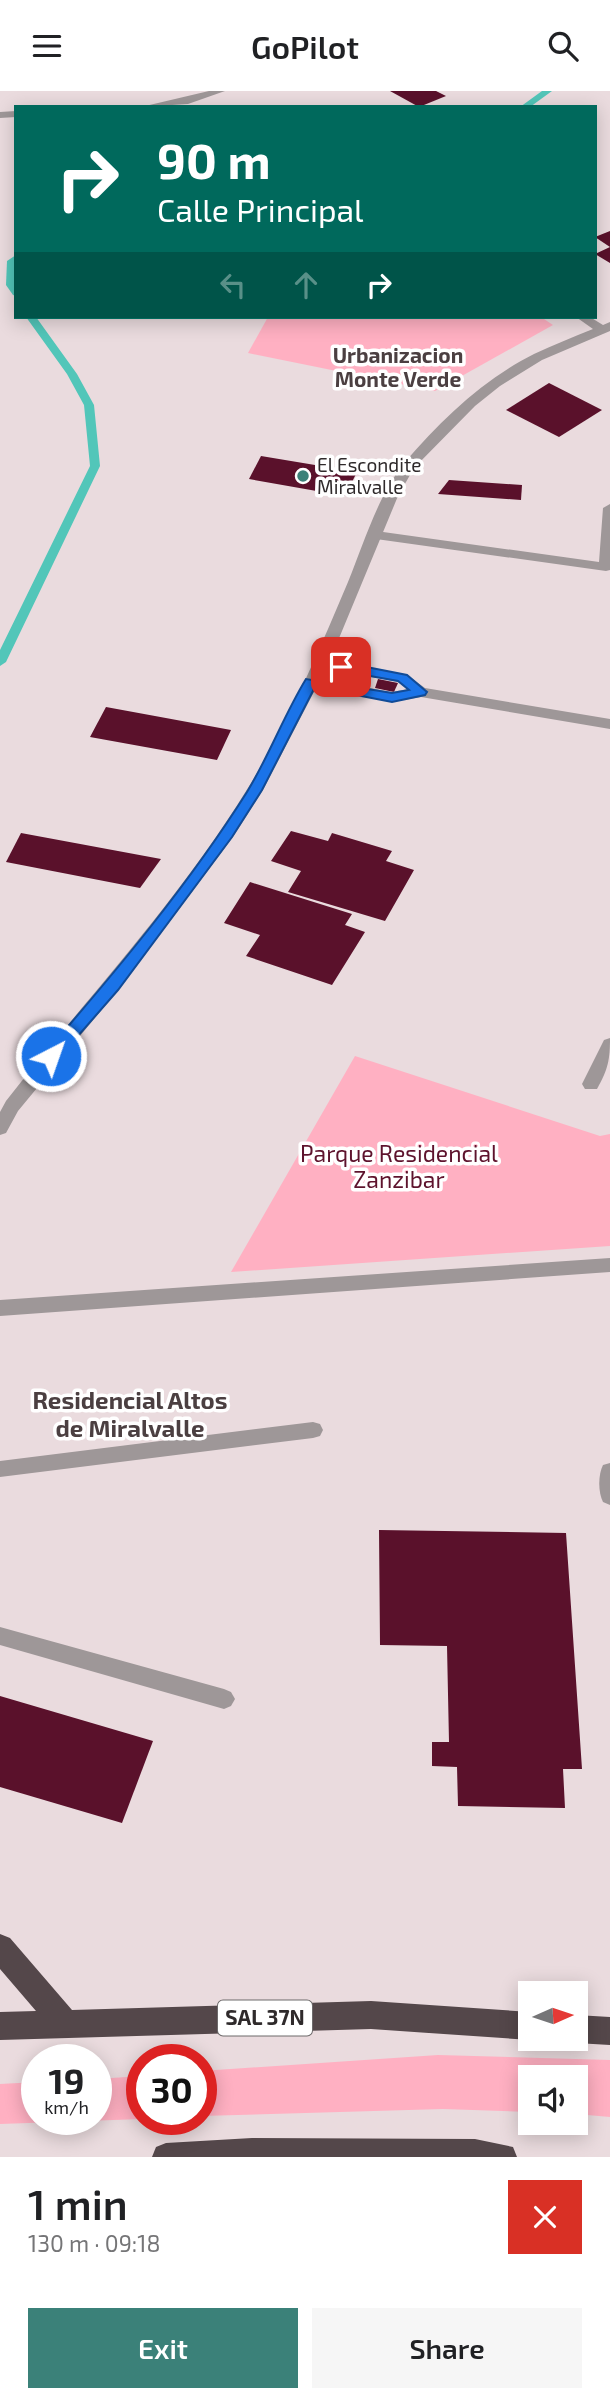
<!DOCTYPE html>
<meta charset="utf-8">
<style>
:root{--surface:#fff;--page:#f6f6f6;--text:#202124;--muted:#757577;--accent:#3b8179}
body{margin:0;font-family:"Exo 2",sans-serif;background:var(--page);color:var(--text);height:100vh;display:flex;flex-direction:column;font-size:26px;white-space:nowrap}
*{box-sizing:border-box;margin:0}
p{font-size:23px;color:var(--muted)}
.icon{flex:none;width:38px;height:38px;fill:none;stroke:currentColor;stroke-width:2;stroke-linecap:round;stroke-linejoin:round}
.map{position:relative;height:2066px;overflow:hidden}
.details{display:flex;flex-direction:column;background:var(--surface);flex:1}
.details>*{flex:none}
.top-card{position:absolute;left:14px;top:14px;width:583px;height:214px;border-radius:0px;box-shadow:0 4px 18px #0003;background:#00695c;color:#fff;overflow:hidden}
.needle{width:46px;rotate:87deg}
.fabs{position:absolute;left:518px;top:1890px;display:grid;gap:14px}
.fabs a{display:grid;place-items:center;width:70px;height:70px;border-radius:0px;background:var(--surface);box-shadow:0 4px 18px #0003;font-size:35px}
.speed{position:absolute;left:21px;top:1953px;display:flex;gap:14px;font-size:35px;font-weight:700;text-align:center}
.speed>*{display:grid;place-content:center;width:91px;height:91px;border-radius:50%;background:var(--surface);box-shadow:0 4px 18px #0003;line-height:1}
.speed small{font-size:18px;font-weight:400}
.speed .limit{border:10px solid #d22;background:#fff;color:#111}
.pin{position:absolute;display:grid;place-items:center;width:60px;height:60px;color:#fff;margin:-30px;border-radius:14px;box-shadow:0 4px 10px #0006}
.me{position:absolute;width:77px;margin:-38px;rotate:41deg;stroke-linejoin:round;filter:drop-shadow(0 0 5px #0008)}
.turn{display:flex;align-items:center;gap:24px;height:147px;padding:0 28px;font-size:32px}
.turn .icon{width:91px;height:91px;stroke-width:2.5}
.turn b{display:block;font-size:49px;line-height:60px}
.lanes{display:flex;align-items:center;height:66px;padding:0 28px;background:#0003;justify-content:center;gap:35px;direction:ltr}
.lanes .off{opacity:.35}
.round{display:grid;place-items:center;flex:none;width:74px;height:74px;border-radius:0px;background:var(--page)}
.head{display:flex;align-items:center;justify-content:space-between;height:119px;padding:0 28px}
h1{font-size:42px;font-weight:600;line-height:52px}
.cta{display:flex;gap:14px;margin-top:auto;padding:14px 28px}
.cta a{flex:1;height:80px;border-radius:0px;background:var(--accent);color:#fff;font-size:28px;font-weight:600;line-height:80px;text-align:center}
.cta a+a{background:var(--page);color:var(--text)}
header{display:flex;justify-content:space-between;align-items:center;height:91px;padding:0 28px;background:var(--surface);font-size:32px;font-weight:600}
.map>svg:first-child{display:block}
.green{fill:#ffb0c2}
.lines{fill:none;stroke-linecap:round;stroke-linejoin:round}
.stream{fill:#52c6b9;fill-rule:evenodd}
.building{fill:#5a112b}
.lane{fill:#9e9798;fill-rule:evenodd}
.street{fill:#9e9798;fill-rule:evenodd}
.highway{fill:#54474a;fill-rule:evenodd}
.route{fill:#1a73e8;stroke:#114b97;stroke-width:2}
.poi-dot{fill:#3b8179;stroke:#fff;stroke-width:2.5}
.labels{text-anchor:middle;stroke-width:7;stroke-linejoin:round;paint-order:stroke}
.far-poi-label{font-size:19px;fill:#2f2a2b;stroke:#fff;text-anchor:start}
.far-neighbourhood-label{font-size:21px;font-weight:bold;fill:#4b3f41;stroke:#fff}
.shield{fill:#fff;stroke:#6d6a6b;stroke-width:2}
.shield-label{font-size:21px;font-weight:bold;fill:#2f2a2b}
.park-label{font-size:23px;fill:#5e132d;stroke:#fff}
.neighbourhood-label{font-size:24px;font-weight:bold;fill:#4b3f41;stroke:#fff}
</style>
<header><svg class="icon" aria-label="menu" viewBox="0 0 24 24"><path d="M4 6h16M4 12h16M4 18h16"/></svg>GoPilot<svg class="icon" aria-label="search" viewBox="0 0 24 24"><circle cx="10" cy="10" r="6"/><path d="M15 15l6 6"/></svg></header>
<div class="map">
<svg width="610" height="2066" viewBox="0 0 610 2066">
<rect width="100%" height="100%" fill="#eadbde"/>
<g class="green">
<polygon points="268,226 541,226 553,234 435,300 248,262"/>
<polygon points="355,965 600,1045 610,1043 610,1155 231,1181"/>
<polygon points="438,1964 610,1969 610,2026 576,2023 576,1986 530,1986 530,2021 443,2018 201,2025 201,1980"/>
<polygon points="142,1985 142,2028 0,2033 0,1993 37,1991 37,2028 96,2028 96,1988"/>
</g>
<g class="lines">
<g class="stream">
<polygon points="542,0 552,0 530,16 520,16"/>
<polygon points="16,164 16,205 13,204 6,194 7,170"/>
<polygon points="26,226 36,226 77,283 94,314 100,375 6,571 0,575 0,559 90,375 84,314 67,283"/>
</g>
</g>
<g class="building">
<polygon points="390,0 436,0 446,5 419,16"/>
<polygon points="610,140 610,172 595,163 610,156 595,146"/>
<polygon points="549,292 602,319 559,346 506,319"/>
<polygon points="261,365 357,381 345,405 249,388"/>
<polygon points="449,389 522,394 521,409 438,403"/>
<polygon points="378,588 398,592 394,601 375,597"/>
<polygon points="106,616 231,639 217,669 90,646"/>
<polygon points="291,740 328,750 332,742 392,760 386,770 414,779 385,830 288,801 301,780 271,770"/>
<polygon points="21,742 161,768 140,797 6,771"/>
<polygon points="250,791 352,823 345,834 365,841 332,894 246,865 260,844 224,832"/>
<polygon points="379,1439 566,1442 582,1678 563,1678 565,1717 458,1715 457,1676 432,1675 432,1651 449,1651 447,1555 380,1554"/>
<polygon points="0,1605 153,1650 122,1732 0,1696"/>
</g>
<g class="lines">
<g class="lane">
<polygon points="610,413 610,479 606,480 376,448 369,444 376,440 599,471 603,417"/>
<polygon points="610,1167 610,1181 0,1225 0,1209"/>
<polygon points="0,1536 224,1598 231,1601 235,1608 231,1615 224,1618 0,1554"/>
</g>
<g class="street">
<polygon points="209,0 225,0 188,13 141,16"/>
<polygon points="16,20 16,26 0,27 0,21"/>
<path d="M576 226H590L603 234 610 231V240L542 269 500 295 475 315 414 377 398 405 330 569 407 584 425 597 610 628V638L421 606 392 611 316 597 263 699 233 746 118 899 18 1020 6 1042 0 1044V1021L6 1010C86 908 177 812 246 700 287 635 318 562 348 491 364 452 378 404 405 371 441 329 484 288 534 263 553 254 573 246 593 238ZM325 577 398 591 408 598 392 601 320 588Z"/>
<path d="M610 947C610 969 608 978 597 998H585L582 993 604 949Z"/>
<polygon points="313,1331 320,1333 323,1339 320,1345 313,1347 0,1386 0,1370"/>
<path d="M610 1372V1414L603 1411C598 1401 598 1384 603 1374Z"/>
</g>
<g class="highway">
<polygon points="0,1843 10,1847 72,1919 371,1910 530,1921 530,1948 533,1948 530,1949 371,1938 0,1949 0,1921 36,1920 0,1878"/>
<polygon points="576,1924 610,1926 610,1954 576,1952 566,1948 576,1948"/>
<polygon points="252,2047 475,2048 513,2056 517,2066 152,2066 156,2056 166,2052"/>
</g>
</g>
<path class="route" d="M341 571 407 584 427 601 425 604 392 611 315 596 262 699 232 746 118 899 57 969H46L43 965 46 961C117 879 189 793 247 701 269 665 284 624 306 588L392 602 409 599 398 590 336 579V573Z"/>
<circle class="poi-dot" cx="303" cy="385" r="7"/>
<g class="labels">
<g class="far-poi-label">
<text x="317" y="381">El Escondite<tspan x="317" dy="22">Miralvalle</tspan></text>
</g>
<g class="far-neighbourhood-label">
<text x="398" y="272">Urbanizacion<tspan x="398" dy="24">Monte Verde</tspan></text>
</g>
<rect class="shield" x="218" y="1909.5" width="94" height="35" rx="5"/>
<g class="shield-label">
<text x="265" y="1934">SAL 37N</text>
</g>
<g class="park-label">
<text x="399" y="1071">Parque Residencial<tspan x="399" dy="26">Zanzibar</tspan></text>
</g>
<g class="neighbourhood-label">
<text x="130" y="1318">Residencial Altos<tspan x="130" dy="28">de Miralvalle</tspan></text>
</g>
</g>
</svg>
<div class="fabs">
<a><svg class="needle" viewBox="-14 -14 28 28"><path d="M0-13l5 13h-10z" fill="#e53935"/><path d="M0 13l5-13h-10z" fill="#757577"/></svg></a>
<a><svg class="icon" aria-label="sound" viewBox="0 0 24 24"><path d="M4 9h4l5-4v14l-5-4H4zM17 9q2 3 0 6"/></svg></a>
</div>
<div class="speed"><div>19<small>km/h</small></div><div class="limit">30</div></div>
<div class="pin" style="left:341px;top:576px;background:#d93025"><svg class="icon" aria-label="arrive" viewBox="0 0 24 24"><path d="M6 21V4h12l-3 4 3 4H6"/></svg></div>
<svg class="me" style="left:51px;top:965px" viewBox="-20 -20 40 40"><circle r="17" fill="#1a73e8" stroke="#fff" stroke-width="3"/><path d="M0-11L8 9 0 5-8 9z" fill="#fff"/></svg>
<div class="top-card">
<div class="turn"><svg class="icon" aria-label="right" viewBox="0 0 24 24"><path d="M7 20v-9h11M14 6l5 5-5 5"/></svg><div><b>90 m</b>Calle Principal</div></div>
<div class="lanes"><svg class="icon off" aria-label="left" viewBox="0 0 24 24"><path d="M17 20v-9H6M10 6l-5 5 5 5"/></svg><svg class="icon off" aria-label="ahead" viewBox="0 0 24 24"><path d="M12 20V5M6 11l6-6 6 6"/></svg><svg class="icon" aria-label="right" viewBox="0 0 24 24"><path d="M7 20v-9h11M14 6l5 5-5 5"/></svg></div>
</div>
</div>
<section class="details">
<div class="head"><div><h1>1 min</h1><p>130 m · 09:18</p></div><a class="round" style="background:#d93025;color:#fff"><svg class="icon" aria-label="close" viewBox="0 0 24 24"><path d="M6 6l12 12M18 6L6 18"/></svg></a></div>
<div class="cta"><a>Exit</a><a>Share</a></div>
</section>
